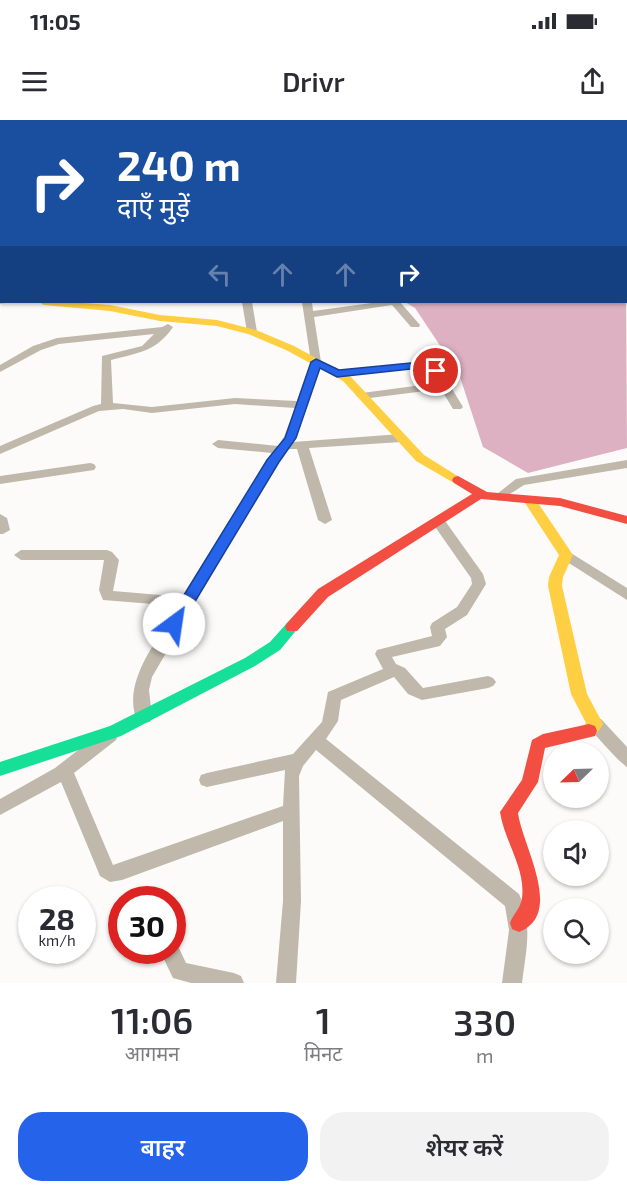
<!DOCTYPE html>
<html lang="hi">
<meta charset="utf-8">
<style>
:root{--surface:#fff;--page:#f2f2f3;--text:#2b2b33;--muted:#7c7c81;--accent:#2563eb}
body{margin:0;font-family:"Exo 2","Noto Sans Devanagari",sans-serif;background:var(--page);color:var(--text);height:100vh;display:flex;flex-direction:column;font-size:22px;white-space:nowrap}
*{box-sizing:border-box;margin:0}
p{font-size:20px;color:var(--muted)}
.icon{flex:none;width:33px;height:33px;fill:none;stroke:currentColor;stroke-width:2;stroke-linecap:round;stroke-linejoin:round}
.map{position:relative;height:863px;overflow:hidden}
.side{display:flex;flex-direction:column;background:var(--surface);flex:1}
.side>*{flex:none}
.hud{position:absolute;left:0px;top:0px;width:627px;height:183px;box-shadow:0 2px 4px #0004;background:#1a4fa0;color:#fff;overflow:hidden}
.needle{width:39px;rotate:247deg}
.controls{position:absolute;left:543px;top:622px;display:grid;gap:12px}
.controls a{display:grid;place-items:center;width:66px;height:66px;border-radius:50%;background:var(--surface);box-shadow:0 2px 4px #0004;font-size:30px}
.speed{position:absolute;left:18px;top:766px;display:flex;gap:12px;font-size:30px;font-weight:700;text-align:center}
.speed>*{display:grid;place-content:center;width:78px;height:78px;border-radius:50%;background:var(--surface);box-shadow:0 2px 4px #0004;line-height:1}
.speed small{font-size:15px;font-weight:400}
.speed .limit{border:9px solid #d22;background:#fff;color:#111}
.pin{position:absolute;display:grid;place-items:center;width:51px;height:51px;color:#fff;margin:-26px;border:3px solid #fff;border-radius:50%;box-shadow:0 2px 6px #0007}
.me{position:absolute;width:66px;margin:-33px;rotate:31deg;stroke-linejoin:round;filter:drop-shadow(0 0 4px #0008)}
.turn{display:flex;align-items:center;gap:21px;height:126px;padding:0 18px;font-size:27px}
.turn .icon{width:78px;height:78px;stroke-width:2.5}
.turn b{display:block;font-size:42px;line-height:51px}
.lanes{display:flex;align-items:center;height:57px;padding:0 18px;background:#0003;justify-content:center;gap:30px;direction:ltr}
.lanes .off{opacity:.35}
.eta{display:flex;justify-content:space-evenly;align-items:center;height:102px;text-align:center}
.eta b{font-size:36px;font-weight:600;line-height:42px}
.primary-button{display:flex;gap:12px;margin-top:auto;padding:12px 18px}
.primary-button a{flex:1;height:69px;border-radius:24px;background:var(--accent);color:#fff;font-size:24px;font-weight:600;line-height:69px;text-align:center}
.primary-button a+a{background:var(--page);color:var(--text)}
.status{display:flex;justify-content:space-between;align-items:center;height:42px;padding:0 30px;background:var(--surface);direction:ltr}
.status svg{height:16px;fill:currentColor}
header{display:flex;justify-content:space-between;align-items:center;height:78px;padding:0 18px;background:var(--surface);font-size:27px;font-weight:600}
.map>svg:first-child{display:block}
.water{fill:#deb1c2}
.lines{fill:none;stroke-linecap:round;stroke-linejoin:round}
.street{fill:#bfb8ab;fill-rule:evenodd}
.fast{fill:#16e098;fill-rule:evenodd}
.slow{fill:#ffcf43;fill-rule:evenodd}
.jam{fill:#f24e42;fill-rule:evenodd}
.route{fill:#2563eb;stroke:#184099;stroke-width:1.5}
</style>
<div class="status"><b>11:05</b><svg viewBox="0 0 49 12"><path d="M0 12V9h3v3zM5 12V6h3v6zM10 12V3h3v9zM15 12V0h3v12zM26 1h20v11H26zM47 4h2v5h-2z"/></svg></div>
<header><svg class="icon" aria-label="menu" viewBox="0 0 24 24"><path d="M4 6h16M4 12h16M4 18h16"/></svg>Drivr<svg class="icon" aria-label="share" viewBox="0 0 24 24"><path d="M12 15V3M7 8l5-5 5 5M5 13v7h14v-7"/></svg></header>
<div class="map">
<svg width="627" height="863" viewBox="0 0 627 863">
<rect width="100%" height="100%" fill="#fdfbf9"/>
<polygon class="water" points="626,162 627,328 528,353 483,327 459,254 415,188 405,182 626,182"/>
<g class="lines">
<g class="street">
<polygon points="132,0 140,0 132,2"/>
<polygon points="249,0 257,0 257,2 250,2"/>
<polygon points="364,0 378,0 362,2"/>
<polygon points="387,0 395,0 387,2"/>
<polygon points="489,0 497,0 497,2 490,2"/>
<polygon points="516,0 524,0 524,2 517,2"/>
<rect x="0" y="46" width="2" height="4"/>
<rect x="0" y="72" width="2" height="6"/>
<polygon points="627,75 627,81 626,82 626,76"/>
<polygon points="2,109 2,115 0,116 0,110"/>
<polygon points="626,154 627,154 627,161 626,160"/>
<polygon points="59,182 76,182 71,185 60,184"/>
<polygon points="242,182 252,182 257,212 256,214 252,215 247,212"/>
<path d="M302 182H312L313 191 379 182H400L420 205 419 207H411L392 185 314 197 321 242 293 322 401 314 407 318 401 322 309 328 332 400 325 404 318 400 297 329H288L278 341 152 557 149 570 152 597 150 602 144 603 138 602C119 564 160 517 178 486L103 480 99 470 104 440H21L14 435 21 430H107L112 432 119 440 113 471 184 477 272 333 218 328 212 324 218 320 278 326 284 317 295 288 235 284 152 293 123 289 99 291 0 334V326L93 286 101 284 102 236 142 226 154 214 59 224 41 230 0 252V245L33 226 57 218 162 207 168 204 173 207C157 231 138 233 111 240L113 283 152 287 235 278 297 281 311 242Z"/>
<polygon points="427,242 440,249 463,287 461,289 453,289 441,269 362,279 356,276 362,273 437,263 432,253 425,248 337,256 332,253 337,250"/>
<polygon points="627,340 627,348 524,365 499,381 493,377 516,359"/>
<polygon points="90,343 94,344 96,347 94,350 0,364 0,356"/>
<polygon points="0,394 7,398 10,410 3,414 0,414"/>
<path d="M438 397 443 398 483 454 486 464 467 495 445 509 447 517 440 526 392 537 396 544 405 548 423 568 488 556 493 558 496 562 493 566 488 568 422 580 408 574 394 557 341 580 338 601 326 619 519 774C533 804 526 831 522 863H502L509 810 505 786 316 630 303 646 299 656 301 781 296 863H276L283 781V701L122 760 110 762 100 756 61 662 0 695V679L55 648 104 610 110 608 116 610 118 615 116 620 74 653 113 745 283 686 285 650 207 667 201 665 199 660 201 655 207 653 293 634 322 602 328 572 383 549 375 534 377 530 432 516 430 507 432 503 457 487 472 464 471 458 431 401Z"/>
<polygon points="566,430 627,468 627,480 561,438 559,435 561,432"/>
<path d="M595 598 601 599 627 627V647C622 645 590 610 587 604L589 599Z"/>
<polygon points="172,823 177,824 186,843 234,853 241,856 244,863 191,863 173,858 160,831 172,831"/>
</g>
<polygon class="fast" points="292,502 297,503 299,507 280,530 255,546 121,616 0,656 0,642 110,606 245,538 270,522 287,503"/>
<g class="slow">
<polygon points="0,178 2,182 7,182 6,183 0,184"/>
<polygon points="39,182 71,182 110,185 160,195 217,200 256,210 294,226 351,257 424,335 464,360 462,363 454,363 416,341 343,261 286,230 248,214 217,206 160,201 110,191 44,185"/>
<path d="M529 376 534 377 573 435 563 457 562 466 587 574 603 604C598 613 593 619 583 616L581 611 586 603 571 574 548 466 549 457 559 435 523 380Z"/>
</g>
<g class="jam">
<polygon points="458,356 487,372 560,378 627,396 627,404 560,386 481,379 328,477 297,511 287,511 285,507 287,503 318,469 472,374 454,363 452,360 454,357"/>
<path d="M589 604 595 606 597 611 595 616 545 628 538 662 518 693C522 725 565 794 519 812L512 809 510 803C513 794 521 788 522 778 526 749 504 720 500 692L522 660 532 620 543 614Z"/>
</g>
</g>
<polygon class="route" points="316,239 339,250 421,242 442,251 436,254 420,248 337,257 320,248 296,318 279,342 179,508 168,508 166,504 168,501 267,340 285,318 311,242"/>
</svg>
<div class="controls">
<a><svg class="needle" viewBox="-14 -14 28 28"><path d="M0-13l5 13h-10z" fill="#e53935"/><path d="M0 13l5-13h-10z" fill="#7c7c81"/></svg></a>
<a><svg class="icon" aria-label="sound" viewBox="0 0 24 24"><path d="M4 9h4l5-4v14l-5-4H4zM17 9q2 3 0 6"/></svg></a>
<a><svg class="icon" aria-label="search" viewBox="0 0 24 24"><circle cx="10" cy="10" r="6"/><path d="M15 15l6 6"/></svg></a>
</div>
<div class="speed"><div>28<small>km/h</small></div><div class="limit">30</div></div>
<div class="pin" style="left:436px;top:251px;background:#d93025"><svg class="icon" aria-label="arrive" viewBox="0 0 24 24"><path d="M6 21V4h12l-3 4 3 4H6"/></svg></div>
<svg class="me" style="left:174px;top:504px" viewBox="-20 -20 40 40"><circle r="19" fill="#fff"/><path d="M0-13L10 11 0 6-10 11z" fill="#2563eb"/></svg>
<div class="hud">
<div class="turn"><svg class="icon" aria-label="right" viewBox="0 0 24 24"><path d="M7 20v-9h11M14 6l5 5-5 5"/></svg><div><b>240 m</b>दाएँ मुड़ें</div></div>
<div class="lanes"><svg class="icon off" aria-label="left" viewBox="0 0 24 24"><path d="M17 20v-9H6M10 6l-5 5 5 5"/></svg><svg class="icon off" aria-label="ahead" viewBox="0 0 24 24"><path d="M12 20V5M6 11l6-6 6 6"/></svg><svg class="icon off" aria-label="ahead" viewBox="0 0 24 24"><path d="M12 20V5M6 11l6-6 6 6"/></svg><svg class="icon" aria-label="right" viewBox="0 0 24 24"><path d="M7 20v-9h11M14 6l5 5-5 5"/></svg></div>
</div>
</div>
<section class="side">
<div class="eta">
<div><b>11:06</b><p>आगमन</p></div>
<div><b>1</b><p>मिनट</p></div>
<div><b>330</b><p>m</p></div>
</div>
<div class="primary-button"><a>बाहर</a><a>शेयर करें</a></div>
</section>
